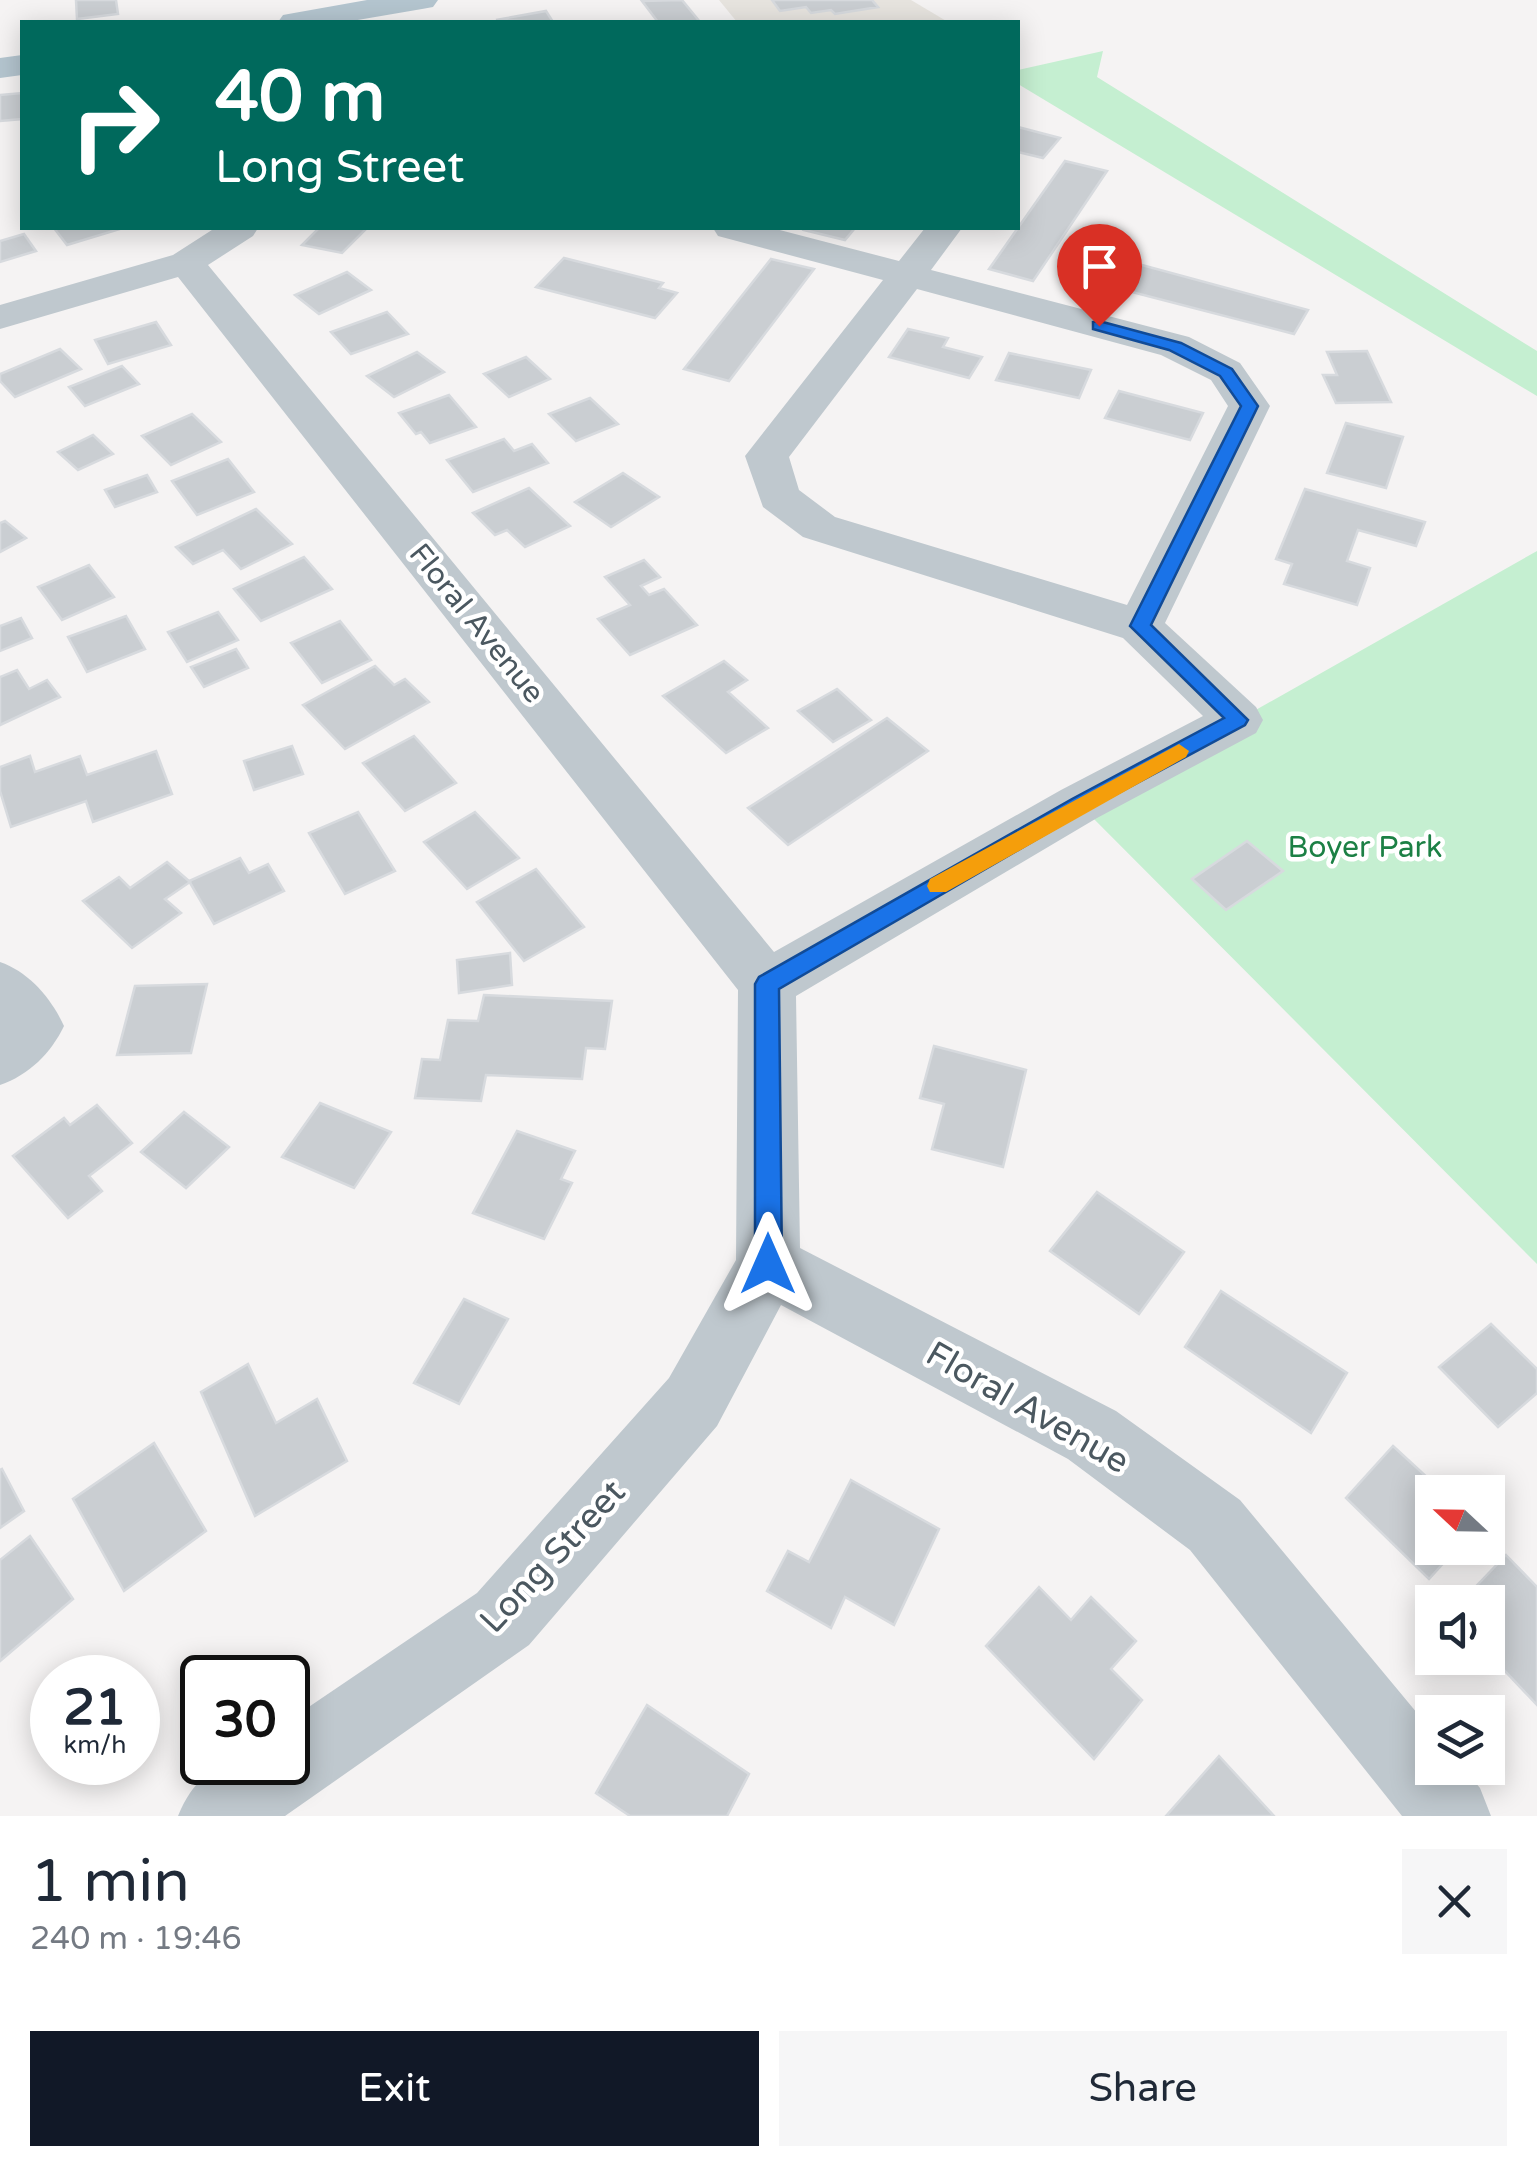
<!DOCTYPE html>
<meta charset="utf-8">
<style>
:root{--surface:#fff;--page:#f6f6f7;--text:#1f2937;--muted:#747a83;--accent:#111827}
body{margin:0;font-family:"Varela Round",sans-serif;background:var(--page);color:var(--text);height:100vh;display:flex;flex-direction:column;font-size:38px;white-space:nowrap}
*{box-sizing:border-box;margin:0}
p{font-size:32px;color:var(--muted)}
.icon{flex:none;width:55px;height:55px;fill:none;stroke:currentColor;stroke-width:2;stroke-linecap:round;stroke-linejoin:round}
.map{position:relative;height:1816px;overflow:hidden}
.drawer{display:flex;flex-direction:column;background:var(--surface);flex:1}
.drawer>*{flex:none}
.hud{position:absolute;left:20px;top:20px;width:1000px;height:210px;border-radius:0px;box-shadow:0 5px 25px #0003;background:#00695c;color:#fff;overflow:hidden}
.needle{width:65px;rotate:292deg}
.controls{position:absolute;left:1415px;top:1475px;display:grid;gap:20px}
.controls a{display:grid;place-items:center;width:90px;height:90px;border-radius:0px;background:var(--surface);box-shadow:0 5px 25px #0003;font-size:50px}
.speed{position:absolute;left:30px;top:1655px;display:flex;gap:20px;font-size:50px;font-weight:700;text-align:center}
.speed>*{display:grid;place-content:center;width:130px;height:130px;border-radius:50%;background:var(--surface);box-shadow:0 5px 25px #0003;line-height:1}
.speed small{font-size:25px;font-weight:400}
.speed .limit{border:5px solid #111;border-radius:15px;background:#fff;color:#111}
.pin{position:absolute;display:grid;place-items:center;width:85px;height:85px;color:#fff;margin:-102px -42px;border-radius:50% 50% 50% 0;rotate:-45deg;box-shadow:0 0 10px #0007}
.pin .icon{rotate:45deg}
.me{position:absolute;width:110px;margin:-55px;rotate:0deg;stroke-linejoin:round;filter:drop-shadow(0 0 8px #0008)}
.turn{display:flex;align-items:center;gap:35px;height:210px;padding:0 30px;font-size:45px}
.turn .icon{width:130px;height:130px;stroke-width:2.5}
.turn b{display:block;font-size:70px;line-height:85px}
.round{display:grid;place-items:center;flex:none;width:105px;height:105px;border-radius:0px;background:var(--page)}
.head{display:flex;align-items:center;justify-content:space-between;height:170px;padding:0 30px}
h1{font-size:60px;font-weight:600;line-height:75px}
.button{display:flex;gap:20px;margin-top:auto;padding:20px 30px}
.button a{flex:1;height:115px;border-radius:0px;background:var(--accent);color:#fff;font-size:40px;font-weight:600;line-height:115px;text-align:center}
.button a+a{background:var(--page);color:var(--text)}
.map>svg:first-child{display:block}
.commercial{fill:#e7e4df}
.green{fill:#c5efd1}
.building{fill:#caced2;stroke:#d7dade;stroke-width:2.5}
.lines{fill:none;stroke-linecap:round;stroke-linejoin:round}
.minor{fill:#bfc8ce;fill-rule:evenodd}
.major{fill:#b4c5cf;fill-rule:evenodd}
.route{fill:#1a73e8;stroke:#114b97;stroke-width:2.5}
.slow{fill:#f59e0b}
.labels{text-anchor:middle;stroke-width:9;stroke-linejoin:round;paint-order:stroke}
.street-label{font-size:30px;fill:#4b5860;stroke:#fff}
.park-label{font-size:30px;fill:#1c8045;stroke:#fff}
.near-street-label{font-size:35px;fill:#4b5860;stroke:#fff}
</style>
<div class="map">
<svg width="1537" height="1816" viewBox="0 0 1537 1816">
<rect width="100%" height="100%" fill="#f5f3f3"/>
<polygon class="commercial" points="719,0 911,0 948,22 737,22"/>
<g class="green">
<polygon points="1103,51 1097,77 1537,351 1537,396 1018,84 1018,70"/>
<polygon points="1537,551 1537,1264 1079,804 1238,720"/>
</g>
<g class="building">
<polygon points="76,0 116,0 118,14 77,19"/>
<polygon points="682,0 700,22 658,22 642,1"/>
<polygon points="772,0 872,0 878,7 835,14 831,10 811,13 806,7 780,11"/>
<polygon points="546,11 553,22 496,20"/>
<polygon points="22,93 22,119 0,121 0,95"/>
<polygon points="1018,127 1060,138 1043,158 1018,152"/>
<polygon points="1065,161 1107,171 1033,281 989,269"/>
<polygon points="54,228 119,228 120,229 67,245"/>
<polygon points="319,228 367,228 342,253 302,245"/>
<polygon points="806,228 855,228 845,240 804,230"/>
<polygon points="24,234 36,251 0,262 0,241"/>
<polygon points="564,258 663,283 659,288 677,293 655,318 536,287"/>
<polygon points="1116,258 1308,310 1294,334 1097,283"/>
<polygon points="771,259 814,269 729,381 684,369"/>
<polygon points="347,272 371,290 319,314 295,295"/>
<polygon points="387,312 408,334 351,354 331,332"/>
<polygon points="156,322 171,345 108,364 95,340"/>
<polygon points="908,329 948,338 943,347 982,357 969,378 889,357"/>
<polygon points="60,349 81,369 15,397 0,381 0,374"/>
<polygon points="1367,351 1391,402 1336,403 1323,375 1337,375 1327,352"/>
<polygon points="417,352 444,372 394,397 367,376"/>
<polygon points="1009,353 1091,370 1079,398 996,380"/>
<polygon points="526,357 550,379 509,397 484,374"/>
<polygon points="122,366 139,384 85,406 69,387"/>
<polygon points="1119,391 1203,413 1190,440 1105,418"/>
<polygon points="449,395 476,427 430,443 421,432 416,434 399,413"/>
<polygon points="590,398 618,424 576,441 549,414"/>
<polygon points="192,414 221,442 171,465 142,436"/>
<polygon points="1346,423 1403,437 1386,488 1327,473"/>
<polygon points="93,435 113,454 78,470 58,452"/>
<polygon points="504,439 514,451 532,444 548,463 473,492 447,460"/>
<polygon points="228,459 254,492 197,515 172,481"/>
<polygon points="623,473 659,497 611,527 575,502"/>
<polygon points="147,475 157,492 115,507 105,490"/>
<polygon points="529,488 570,526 525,547 507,530 495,535 473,513"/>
<polygon points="1305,489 1425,522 1416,546 1358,530 1347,561 1370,568 1357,605 1284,584 1292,564 1276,559"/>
<polygon points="256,509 292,544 241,569 223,550 193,564 176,547"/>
<polygon points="5,521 26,538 0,552 0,523"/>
<polygon points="304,557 332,589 261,621 234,589"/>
<polygon points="644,560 660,577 641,586 649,595 664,589 697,625 630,655 598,619 630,605 605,577"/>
<polygon points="89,565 114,597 62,620 38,587"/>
<polygon points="218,612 238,640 187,662 168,632"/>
<polygon points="126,616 145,649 87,672 68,637"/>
<polygon points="21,618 32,638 0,651 0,626"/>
<polygon points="340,621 371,660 322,683 291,643"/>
<polygon points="236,649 248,668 204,687 191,667"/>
<polygon points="724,661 747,680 728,692 768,728 726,753 663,696"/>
<polygon points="375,666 394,685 405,679 429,702 345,749 303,705"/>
<polygon points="17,670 29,689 47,680 60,697 0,725 0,677"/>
<polygon points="837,689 871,720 833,742 798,711"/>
<polygon points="887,718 928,751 788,845 748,808"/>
<polygon points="414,736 456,783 405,811 363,763"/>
<polygon points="292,746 303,774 254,790 244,761"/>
<polygon points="156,751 172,794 93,822 86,801 11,827 0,791 0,767 30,756 35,772 80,756 87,775"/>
<polygon points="358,812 395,871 345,894 309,833"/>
<polygon points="475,812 519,858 467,889 424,842"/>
<polygon points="1247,841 1283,871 1226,910 1192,879"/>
<polygon points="240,858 249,873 268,864 284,891 214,924 189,881"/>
<polygon points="167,862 190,882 165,899 181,913 132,948 83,901 119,877 130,888"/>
<polygon points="536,869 584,927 524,961 477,902"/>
<polygon points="510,953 512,985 459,993 457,960"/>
<polygon points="207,984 191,1053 117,1055 135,986"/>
<polygon points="484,995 612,1001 605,1049 586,1048 582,1079 486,1075 481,1101 415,1098 422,1059 440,1060 448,1020 478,1021"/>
<polygon points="934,1046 1026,1070 1003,1167 932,1149 944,1104 920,1098"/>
<polygon points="320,1103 391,1132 354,1188 282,1157"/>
<polygon points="97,1105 132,1143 89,1176 102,1191 68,1218 13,1156 64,1118 70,1125"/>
<polygon points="184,1112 229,1147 186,1188 141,1152"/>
<polygon points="517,1131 575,1151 561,1179 572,1183 544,1239 473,1213"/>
<polygon points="1097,1192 1184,1252 1139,1314 1050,1251"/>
<polygon points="1221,1291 1347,1373 1311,1433 1185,1347"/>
<polygon points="464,1299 508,1319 459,1404 414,1383"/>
<polygon points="1491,1324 1537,1369 1537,1393 1498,1427 1439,1367"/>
<polygon points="248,1364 276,1423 317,1399 347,1461 255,1516 201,1392"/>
<polygon points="154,1443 206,1531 124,1591 73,1499"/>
<polygon points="1393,1446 1443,1492 1432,1492 1432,1548 1457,1548 1429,1579 1346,1498"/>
<polygon points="2,1469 24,1511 0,1528 0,1470"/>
<polygon points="851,1480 939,1529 894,1625 845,1597 831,1628 767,1591 788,1551 809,1562"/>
<polygon points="30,1536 73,1599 0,1661 0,1560"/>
<polygon points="1506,1555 1537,1587 1537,1705 1488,1653 1488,1602 1461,1602"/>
<polygon points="1039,1587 1071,1620 1091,1597 1136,1641 1111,1669 1142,1700 1094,1759 986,1646"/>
<polygon points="647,1705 749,1774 727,1816 630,1816 596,1793"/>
<polygon points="1219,1756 1274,1816 1166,1816"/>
</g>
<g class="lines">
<g class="minor">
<path d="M215 228H258L253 236 208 265 774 952 1061 790 1203 716 1123 638 803 537 763 507 745 456 883 280 718 236 713 228H772L899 261 925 228H962L931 270 1189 337 1240 363 1270 406 1165 623 1256 707 1263 720 1256 733 1097 818 796 996 800 1248 1116 1411 1240 1500 1432 1731V1768H1463L1480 1788 1491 1816H1402L1190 1550 1068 1459 781 1305 717 1426 529 1645 285 1816H178C201 1760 233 1762 288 1762V1721L477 1593 669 1378 736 1260 738 990 178 277 0 329V305L173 255ZM917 289 1161 355 1211 380 1228 406 1127 605 835 517 799 490 789 457Z"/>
<path d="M0 962C29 972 51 998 64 1026 51 1053 29 1075 0 1085Z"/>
</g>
<g class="major">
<polygon points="367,0 438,0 433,7 422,9 346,22 278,22 283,15 294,13"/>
<polygon points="22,55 22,75 0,78 0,58"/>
</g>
</g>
<polygon class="route" points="1099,321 1181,343 1232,369 1258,406 1151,625 1248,720 1245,725 1087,810 779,989 782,1264 778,1273 768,1277 759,1273 755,1264 755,984 759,977 1072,799 1224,718 1130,626 1241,406 1220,376 1169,350 1093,329 1093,322"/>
<polygon class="slow" points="1179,744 1189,751 1186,757 946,892 930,892 927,886 930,879"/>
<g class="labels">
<g class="street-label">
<text transform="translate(477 623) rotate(51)" y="10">Floral Avenue</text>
</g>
<g class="park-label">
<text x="1365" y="857">Boyer Park</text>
</g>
<g class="near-street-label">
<text transform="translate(1028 1407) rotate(30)" y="12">Floral Avenue</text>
<text transform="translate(552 1556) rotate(-47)" y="12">Long Street</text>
</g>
</g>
</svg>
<div class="controls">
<a><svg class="needle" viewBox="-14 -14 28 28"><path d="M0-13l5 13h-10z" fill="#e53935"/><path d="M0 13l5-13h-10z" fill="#747a83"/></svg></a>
<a><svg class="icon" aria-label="sound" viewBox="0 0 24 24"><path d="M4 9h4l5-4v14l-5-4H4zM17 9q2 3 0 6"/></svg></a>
<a><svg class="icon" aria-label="layers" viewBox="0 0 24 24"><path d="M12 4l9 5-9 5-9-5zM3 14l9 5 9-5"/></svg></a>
</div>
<div class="speed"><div>21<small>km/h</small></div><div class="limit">30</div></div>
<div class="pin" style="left:1099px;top:326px;background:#d93025"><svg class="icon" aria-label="arrive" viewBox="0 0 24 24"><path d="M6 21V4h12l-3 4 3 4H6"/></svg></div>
<svg class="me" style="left:768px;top:1264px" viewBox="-20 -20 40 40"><path d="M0-17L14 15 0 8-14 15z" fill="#1a73e8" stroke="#fff" stroke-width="4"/></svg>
<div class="hud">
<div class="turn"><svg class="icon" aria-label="right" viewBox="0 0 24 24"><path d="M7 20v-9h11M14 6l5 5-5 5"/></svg><div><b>40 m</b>Long Street</div></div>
</div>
</div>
<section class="drawer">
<div class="head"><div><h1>1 min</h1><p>240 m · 19:46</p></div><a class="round"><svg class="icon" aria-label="close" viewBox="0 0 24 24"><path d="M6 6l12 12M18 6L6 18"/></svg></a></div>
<div class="button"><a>Exit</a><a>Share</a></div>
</section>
